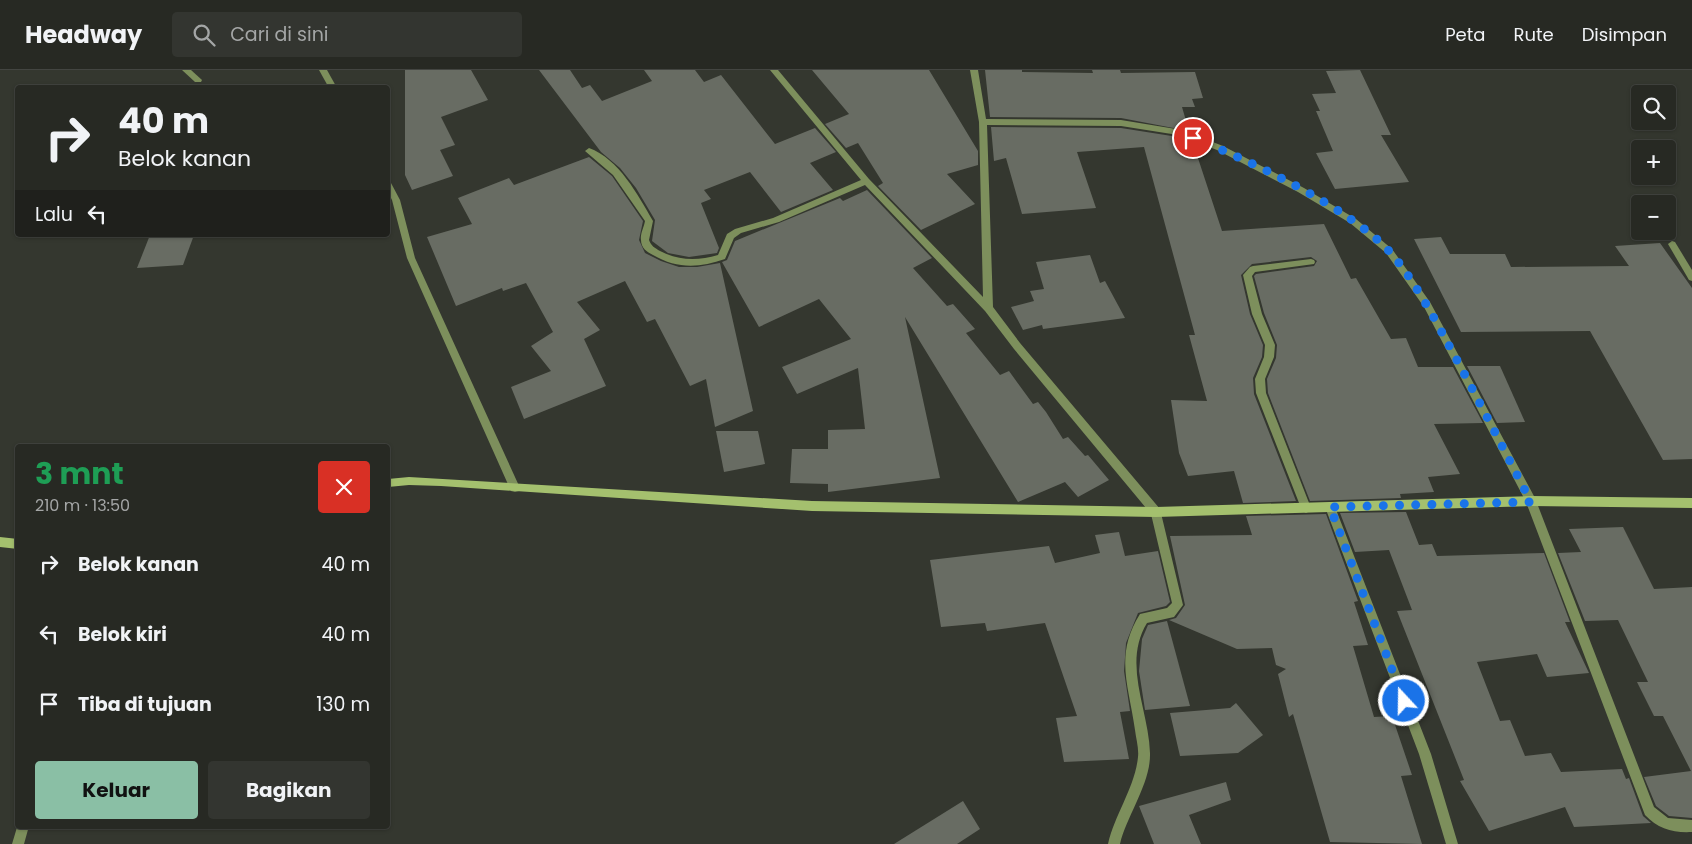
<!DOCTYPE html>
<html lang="id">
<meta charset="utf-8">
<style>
:root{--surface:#272923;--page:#333530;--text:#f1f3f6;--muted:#a4a6a6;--line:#434541;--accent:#8abfa5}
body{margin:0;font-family:Poppins,sans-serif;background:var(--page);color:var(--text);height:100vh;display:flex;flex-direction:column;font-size:19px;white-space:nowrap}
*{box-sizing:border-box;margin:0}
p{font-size:16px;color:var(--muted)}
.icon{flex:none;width:28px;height:28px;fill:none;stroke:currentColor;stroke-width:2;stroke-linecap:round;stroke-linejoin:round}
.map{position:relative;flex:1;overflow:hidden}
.drawer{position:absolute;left:15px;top:374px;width:375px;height:385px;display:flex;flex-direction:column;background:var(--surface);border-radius:5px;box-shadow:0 1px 4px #0004,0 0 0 1px var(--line)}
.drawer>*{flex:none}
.top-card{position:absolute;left:15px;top:15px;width:375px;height:152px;border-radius:5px;box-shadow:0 1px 4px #0004,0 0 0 1px var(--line);background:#272923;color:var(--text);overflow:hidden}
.fabs{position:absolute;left:1631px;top:15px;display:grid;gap:10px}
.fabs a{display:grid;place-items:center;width:45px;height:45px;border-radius:5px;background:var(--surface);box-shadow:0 1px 4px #0004,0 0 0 1px var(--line);font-size:25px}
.pin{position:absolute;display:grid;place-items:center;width:42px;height:42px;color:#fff;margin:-21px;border:2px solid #fff;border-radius:50%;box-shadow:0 1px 5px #0007}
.me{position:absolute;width:55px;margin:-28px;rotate:339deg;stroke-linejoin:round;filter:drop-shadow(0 0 4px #0008)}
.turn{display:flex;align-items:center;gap:18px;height:105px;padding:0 20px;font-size:22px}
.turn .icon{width:65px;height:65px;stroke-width:2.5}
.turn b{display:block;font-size:35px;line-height:42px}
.then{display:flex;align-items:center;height:48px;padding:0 20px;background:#0003;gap:10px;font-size:19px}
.round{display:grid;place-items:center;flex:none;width:52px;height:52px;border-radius:5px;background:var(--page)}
.headline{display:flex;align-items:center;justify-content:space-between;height:85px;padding:0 20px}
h1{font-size:30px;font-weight:700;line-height:38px;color:#1e9e55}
.primary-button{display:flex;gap:10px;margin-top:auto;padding:10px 20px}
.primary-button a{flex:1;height:58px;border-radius:5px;background:var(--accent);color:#111;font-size:20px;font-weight:700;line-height:58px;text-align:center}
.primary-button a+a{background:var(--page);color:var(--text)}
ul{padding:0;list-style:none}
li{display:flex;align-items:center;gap:15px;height:70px;padding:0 20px}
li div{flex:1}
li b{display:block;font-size:19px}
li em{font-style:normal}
header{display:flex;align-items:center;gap:30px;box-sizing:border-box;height:70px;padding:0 25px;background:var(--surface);border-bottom:1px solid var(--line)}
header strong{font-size:24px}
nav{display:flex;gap:28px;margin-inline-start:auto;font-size:18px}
.search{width:350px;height:45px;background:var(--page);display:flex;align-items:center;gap:12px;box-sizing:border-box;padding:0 18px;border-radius:5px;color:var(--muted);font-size:19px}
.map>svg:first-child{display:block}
.building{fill:#686c63}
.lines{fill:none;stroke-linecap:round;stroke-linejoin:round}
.lane{fill:#7d8f5c;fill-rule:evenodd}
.street{fill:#7d8f5c;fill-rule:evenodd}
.secondary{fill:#a4c06e;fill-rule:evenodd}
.route{stroke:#1a73e8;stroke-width:9;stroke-dasharray:0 16.2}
</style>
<header>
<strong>Headway</strong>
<div class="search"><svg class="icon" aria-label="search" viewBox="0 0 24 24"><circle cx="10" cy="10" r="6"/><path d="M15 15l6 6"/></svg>Cari di sini</div>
<nav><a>Peta</a><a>Rute</a><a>Disimpan</a></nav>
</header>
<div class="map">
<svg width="1692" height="774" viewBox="0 0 1692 774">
<rect width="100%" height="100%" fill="#34372f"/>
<g class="building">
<polygon points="405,0 471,0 488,30 441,47 455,75 440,80 453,106 412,120 405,105"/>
<polygon points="539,0 570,0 582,18 590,15 602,31 652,11 644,0 695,0 704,12 721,5 775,74 815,58 836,82 810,93 833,120 781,142 750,102 704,120 711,129 701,133 719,178 717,183 689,187 668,183 652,171 655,150 636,118 620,98 601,82"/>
<polygon points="812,0 929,0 978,81 978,95 947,104 975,134 921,160 878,116 883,113 858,73 846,78 825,54 849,44"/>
<polygon points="985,0 1022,0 1022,2 1093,3 1092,0 1120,0 1121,3 1195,2 1203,28 1192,29 1195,37 1182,37 1189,61 1121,48 990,47"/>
<polygon points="1360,0 1391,65 1381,65 1409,112 1335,119 1316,83 1333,81 1316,41 1320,41 1312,24 1336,23 1326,1"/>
<polygon points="991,57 1121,58 1178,67 1193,73 1222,161 1324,154 1351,209 1356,208 1391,269 1406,268 1418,297 1453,297 1483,353 1434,354 1460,404 1428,407 1434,422 1400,424 1401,428 1310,431 1268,323 1267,309 1276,288 1277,275 1264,243 1254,206 1256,204 1314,196 1317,191 1311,187 1252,194 1241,205 1250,244 1263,275 1262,287 1253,308 1254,324 1296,431 1243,433 1234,401 1188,406 1179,383 1171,330 1207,331 1189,265 1195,265 1144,77 1077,82 1096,138 1022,144 1006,88 994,91"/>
<polygon points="589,87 612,106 643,151 639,170 645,183 661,191 679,197 697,197 720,193 753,341 715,357 706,309 690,316 655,249 647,252 625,211 577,232 600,260 584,269 606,316 524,349 511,317 551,301 531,276 553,262 526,213 503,221 502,218 456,236 427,167 472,154 458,128 509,108 514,115"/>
<polygon points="867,120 932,188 913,198 947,236 953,234 975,259 966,263 1000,305 1009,301 1033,334 1038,332 1046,342 1063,369 1068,367 1085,386 1088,385 1109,410 1078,427 1065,412 1018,432 905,247 940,408 828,422 828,414 790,413 792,379 828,379 828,360 865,359 858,298 797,324 782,297 851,269 819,229 759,257 722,192 727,190 735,171 840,128 843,131"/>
<polygon points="150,165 194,165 183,195 137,198"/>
<polygon points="1441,167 1450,184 1505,184 1511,197 1629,196 1615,176 1660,173 1692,218 1692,389 1663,390 1590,261 1461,262 1414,169"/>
<polygon points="1090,185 1100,213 1105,211 1125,248 1043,259 1042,255 1023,260 1011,237 1034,231 1030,221 1044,219 1036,192"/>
<polygon points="1467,296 1500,296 1525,352 1497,353"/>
<polygon points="716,361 758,361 765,394 724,402"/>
<polygon points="1406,442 1419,475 1432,474 1437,486 1544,483 1570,552 1565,552 1589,603 1547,607 1537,584 1477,592 1500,651 1510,650 1525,686 1551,683 1561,702 1622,699 1626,709 1629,708 1643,746 1651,753 1574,757 1565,737 1489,761 1460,711 1464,710 1397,541 1412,540 1389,480 1355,482 1340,443"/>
<polygon points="1326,444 1358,531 1354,532 1368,575 1353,576 1374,647 1392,646 1412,705 1401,706 1422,774 1330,772 1293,644 1289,647 1278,604 1286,599 1276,595 1272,578 1237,579 1169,550 1176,548 1185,535 1170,466 1252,465 1246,446"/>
<polygon points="1623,457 1654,519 1692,517 1692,748 1669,746 1656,736 1644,707 1691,701 1663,646 1654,646 1637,612 1648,612 1618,550 1585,551 1558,483 1581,482 1569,459"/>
<polygon points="1119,462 1125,486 1158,481 1170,532 1166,536 1138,543 1126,573 1124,601 1130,641 1120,642 1129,689 1064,692 1056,648 1077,646 1045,553 987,561 985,553 941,557 930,490 1049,476 1055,493 1100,483 1095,465"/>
<polygon points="1167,551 1190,636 1145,640 1139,601 1142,569 1148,555"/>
<polygon points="1236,633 1263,665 1238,683 1180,686 1170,643 1230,638"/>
<polygon points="1226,712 1231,730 1189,745 1201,774 1154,774 1139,736"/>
<polygon points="963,731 980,759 957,774 894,774"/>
</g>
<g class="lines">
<polygon class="lane" points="18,754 18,756 29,756 24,774 12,774"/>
<g class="street">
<polygon points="182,0 191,0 202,10 201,12 195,12"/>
<polygon points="319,0 327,0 337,18 329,18"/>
<path d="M770 0H778L869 109 983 227 979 52 970 0H978L986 49 1121 50 1182 60 1223 76 1304 118 1356 149 1392 179 1430 232 1535 428 1654 737 1668 748 1692 750V762C1673 763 1658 759 1645 745L1526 432 1424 237 1386 183 1350 153 1298 122 1217 80 1178 65 1121 56 987 55 993 237 1020 273 1160 439 1183 535 1174 547 1147 553C1122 594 1149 640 1150 683 1151 713 1127 745 1120 774H1108C1115 744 1135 717 1138 687 1139 678 1136 669 1135 660 1129 616 1114 585 1140 544L1167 538 1172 533 1151 444 1014 279 985 241 865 115 779 152 741 163 734 168 725 189C699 198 677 199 653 185 647 182 641 178 641 170 640 164 644 157 645 151L613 105 585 81 589 78C619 89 638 125 653 151L649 170C651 176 655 178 660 181 679 191 698 191 718 185L727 164 735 159 773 148 861 110Z"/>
<polygon points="388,112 391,113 400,130 415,188 520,418 519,421 515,422 511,421 407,188 392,130 388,122"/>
<polygon points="1672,171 1675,172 1692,200 1692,211 1689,210 1668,174"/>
<polygon points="1311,189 1314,190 1315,192 1314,194 1255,202 1252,206 1262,244 1275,275 1274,287 1265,309 1266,323 1311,438 1310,441 1306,443 1302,441 1301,438 1256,323 1255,309 1264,287 1265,275 1252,244 1243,205 1250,197 1253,196"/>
<polygon points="1330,432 1334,434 1335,437 1431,684 1458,774 1446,774 1419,684 1325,437 1326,434"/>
</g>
<g class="secondary">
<polygon points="409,407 812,431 1156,437 1531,426 1692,428 1692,438 1531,436 1156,447 812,441 441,416 409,415 388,417 388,409"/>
<polygon points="0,467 18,469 18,479 0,477"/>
</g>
</g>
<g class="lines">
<path class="route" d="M1193 68C1249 90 1348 137 1389 181 1410 204 1431 242 1446 270 1475 323 1503 378 1531 432L1330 437 1404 631"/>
</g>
</svg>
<div class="fabs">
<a><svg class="icon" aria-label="search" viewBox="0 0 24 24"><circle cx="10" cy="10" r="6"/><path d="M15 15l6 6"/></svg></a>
<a>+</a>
<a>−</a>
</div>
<div class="pin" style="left:1193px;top:68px;background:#d93025"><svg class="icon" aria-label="arrive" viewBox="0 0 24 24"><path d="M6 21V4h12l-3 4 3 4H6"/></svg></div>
<svg class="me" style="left:1404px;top:631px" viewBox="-20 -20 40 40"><circle r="17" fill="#1a73e8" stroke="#fff" stroke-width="3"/><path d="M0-11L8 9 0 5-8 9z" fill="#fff"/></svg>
<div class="top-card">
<div class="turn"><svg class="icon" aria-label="right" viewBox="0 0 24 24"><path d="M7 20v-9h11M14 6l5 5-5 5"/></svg><div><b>40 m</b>Belok kanan</div></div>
<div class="then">Lalu<svg class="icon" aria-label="left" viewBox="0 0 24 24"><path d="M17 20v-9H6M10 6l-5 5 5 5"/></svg></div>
</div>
<section class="drawer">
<div class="headline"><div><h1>3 mnt</h1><p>210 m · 13:50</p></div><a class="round" style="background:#d93025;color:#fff"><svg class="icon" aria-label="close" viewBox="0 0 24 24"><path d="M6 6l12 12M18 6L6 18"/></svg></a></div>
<ul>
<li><svg class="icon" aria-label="right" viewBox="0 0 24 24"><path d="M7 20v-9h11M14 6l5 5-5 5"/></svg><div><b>Belok kanan</b></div><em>40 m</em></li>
<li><svg class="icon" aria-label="left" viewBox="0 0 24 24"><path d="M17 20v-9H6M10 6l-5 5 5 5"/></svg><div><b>Belok kiri</b></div><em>40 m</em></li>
<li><svg class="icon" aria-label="arrive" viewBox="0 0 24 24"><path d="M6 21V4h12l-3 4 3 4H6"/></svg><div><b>Tiba di tujuan</b></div><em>130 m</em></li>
</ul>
<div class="primary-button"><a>Keluar</a><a>Bagikan</a></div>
</section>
</div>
